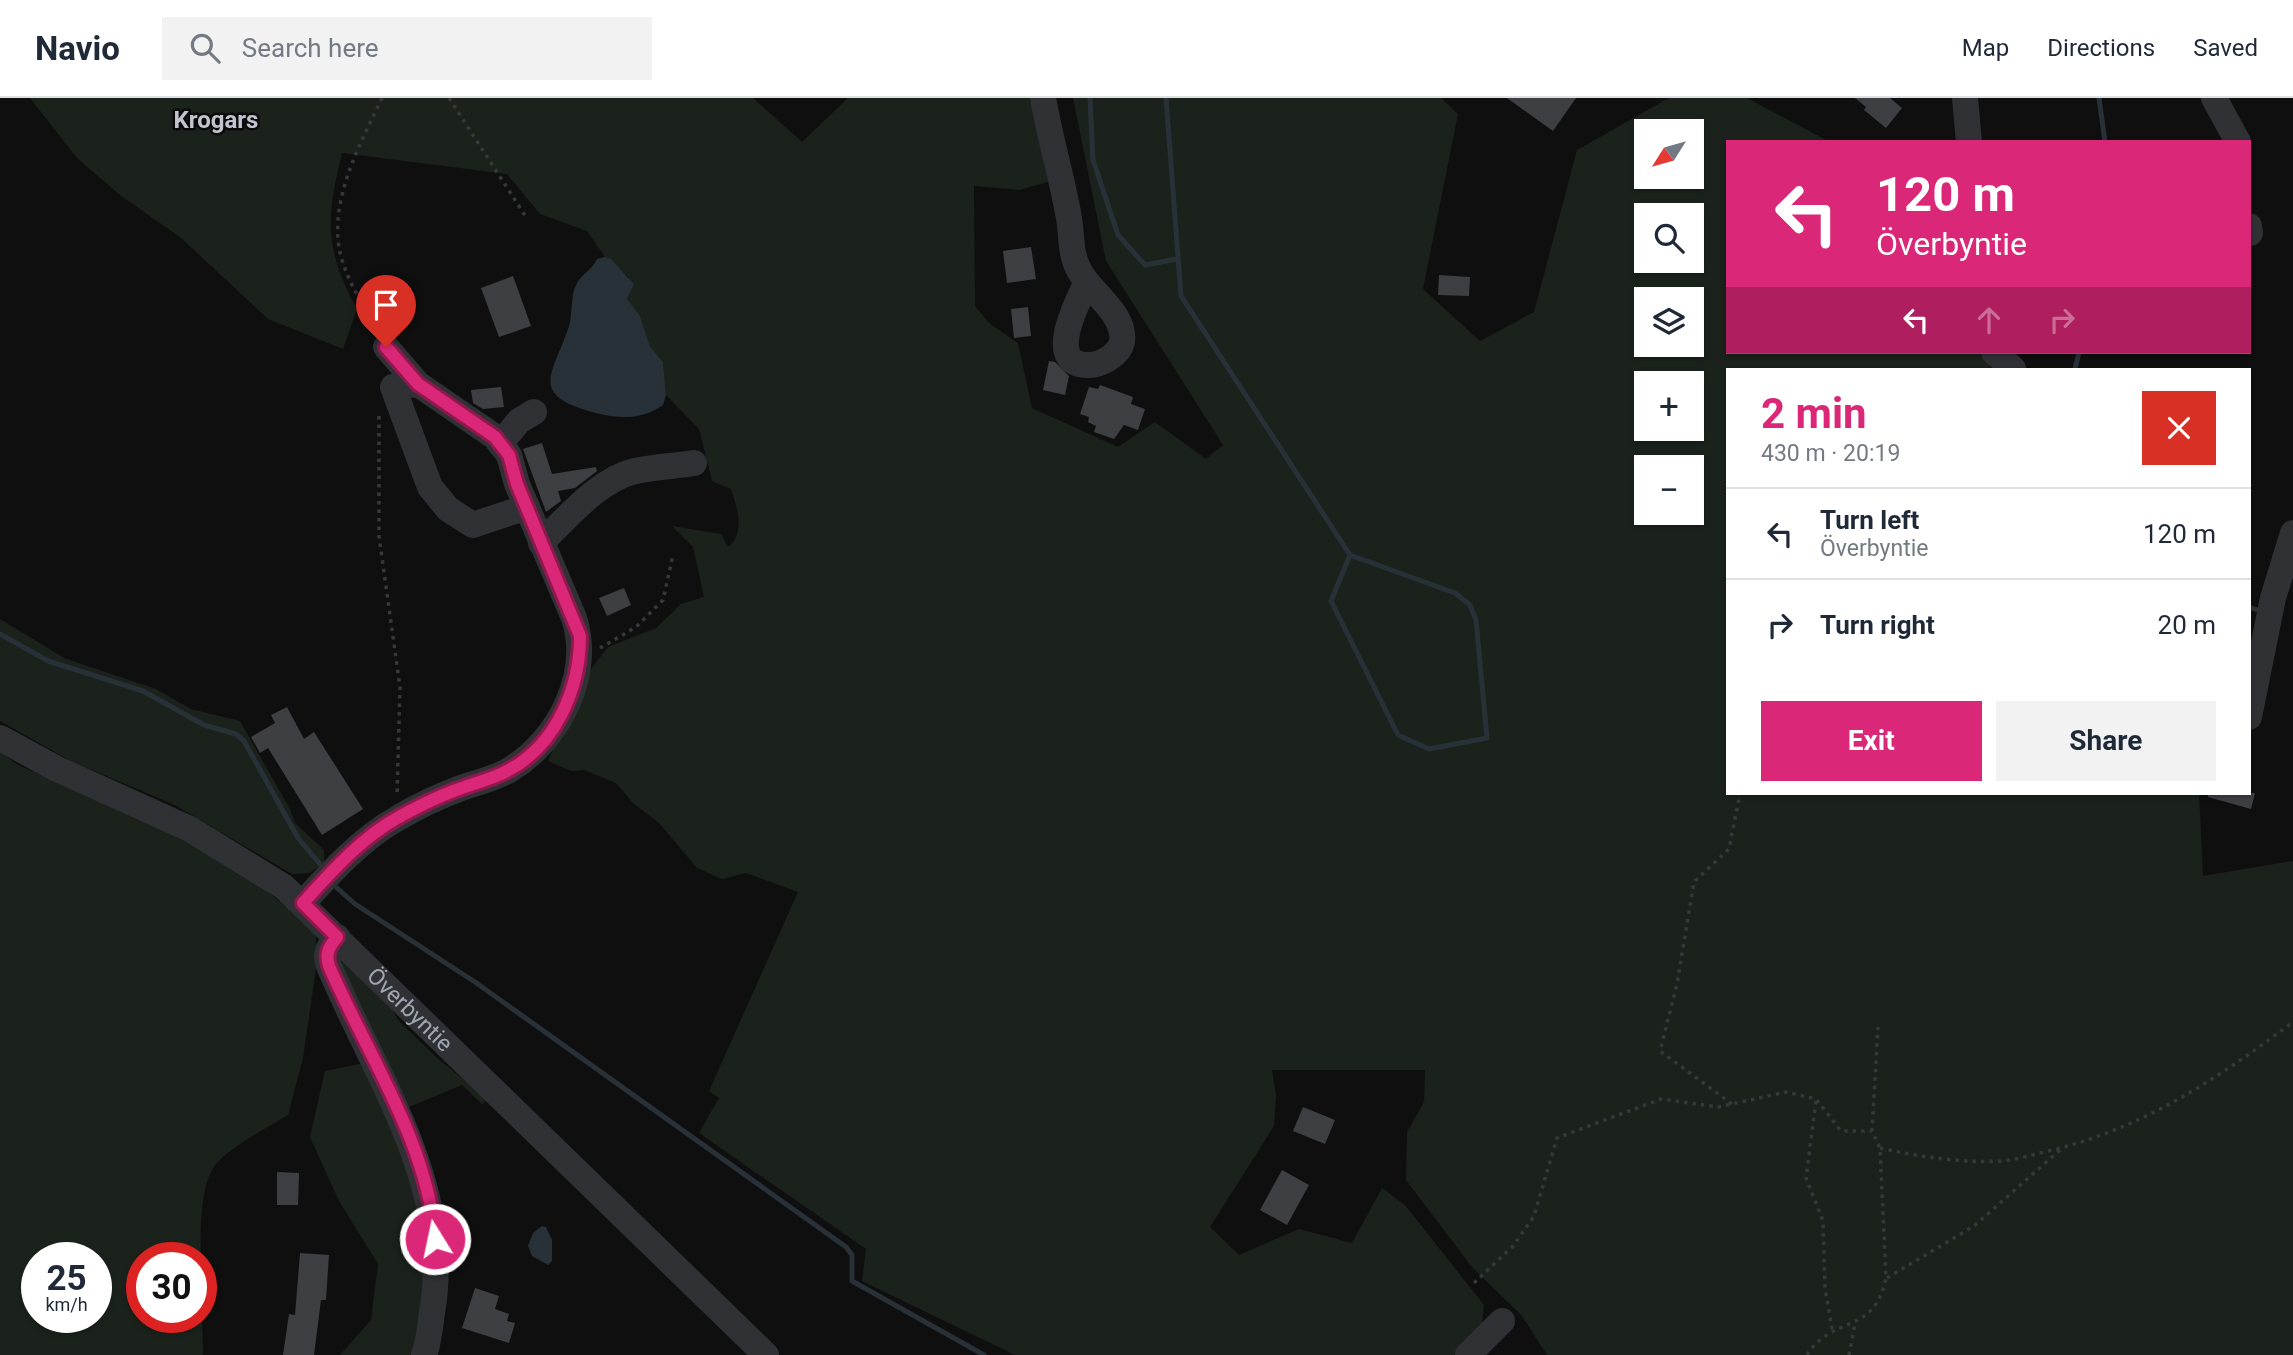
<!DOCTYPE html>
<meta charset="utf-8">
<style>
:root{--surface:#fff;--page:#f2f2f3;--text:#1f2937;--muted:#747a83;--line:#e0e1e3;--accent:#db2777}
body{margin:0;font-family:Roboto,sans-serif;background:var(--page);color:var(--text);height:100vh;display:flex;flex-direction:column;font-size:26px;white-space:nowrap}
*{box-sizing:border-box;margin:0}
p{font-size:23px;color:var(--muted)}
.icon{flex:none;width:38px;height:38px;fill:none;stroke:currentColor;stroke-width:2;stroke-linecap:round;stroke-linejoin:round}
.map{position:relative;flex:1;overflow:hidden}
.panel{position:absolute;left:1726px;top:270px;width:525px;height:427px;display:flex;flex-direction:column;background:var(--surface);border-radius:0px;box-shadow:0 2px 5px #0004}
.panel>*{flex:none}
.guide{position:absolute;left:1726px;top:42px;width:525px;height:214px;border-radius:0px;box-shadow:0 2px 5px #0004;background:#db2777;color:#fff;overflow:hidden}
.needle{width:46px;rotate:233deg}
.buttons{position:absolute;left:1634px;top:21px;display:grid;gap:14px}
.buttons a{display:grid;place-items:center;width:70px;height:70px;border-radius:0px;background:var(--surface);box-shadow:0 2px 5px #0004;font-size:35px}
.speed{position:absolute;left:21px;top:1144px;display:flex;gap:14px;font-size:35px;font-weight:700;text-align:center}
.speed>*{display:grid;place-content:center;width:91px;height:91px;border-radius:50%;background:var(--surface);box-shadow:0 2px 5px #0004;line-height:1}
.speed small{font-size:18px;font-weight:400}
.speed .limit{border:10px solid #d22;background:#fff;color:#111}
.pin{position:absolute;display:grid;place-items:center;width:60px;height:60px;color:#fff;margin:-72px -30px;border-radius:50% 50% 50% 0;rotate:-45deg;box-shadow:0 0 7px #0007}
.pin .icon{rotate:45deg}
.me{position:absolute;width:77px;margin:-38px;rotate:350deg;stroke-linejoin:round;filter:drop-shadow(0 0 5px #0008)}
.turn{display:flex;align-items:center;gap:24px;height:147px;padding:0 35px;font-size:32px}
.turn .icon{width:91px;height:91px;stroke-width:2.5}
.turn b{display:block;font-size:49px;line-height:60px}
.lanes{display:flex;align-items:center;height:66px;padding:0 35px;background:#0003;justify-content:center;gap:35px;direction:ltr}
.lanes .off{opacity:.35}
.round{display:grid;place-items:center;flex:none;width:74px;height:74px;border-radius:0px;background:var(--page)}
.headline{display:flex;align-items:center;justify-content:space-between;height:119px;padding:0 35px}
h1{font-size:42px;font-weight:700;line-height:52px;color:var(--accent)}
.cta{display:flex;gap:14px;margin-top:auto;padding:14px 35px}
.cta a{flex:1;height:80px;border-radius:0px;background:var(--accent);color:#fff;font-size:28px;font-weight:700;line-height:80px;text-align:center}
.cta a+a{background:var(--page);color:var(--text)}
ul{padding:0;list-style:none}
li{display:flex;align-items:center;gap:21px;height:91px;padding:0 35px;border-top:2px solid var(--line)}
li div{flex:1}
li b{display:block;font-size:26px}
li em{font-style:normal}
header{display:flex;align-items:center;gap:42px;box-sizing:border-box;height:98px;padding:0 35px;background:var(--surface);border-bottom:2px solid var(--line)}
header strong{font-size:33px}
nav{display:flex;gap:38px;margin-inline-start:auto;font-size:24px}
.search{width:490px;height:63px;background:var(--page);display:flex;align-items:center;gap:18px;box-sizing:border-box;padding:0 24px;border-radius:0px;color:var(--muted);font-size:26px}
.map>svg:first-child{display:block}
.green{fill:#1b221c;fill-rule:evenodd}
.water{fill:#293138}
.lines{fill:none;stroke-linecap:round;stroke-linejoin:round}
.stream{stroke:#293138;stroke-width:5}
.building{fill:#3e3f43}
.path{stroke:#36383c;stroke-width:3.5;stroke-dasharray:3.5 5;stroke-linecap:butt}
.minor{stroke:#303135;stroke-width:26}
.route-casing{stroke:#8e194d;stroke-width:18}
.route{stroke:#db2777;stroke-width:12}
.labels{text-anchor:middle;stroke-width:5;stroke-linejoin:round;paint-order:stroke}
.street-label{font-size:23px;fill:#a0a5b1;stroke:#0a0a0b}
.neighbourhood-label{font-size:24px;font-weight:bold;fill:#c1c4cd;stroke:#0a0a0b}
</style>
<header>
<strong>Navio</strong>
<div class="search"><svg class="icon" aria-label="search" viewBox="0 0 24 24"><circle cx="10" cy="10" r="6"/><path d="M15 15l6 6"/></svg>Search here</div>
<nav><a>Map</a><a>Directions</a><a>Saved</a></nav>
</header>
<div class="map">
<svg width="2293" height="1257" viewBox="0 0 2293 1257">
<rect width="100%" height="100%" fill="#0f0f10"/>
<g class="green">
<path d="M30 0H753L802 44 848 0H1035L1051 83 1020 92 974 88 975 208 990 226 1018 245 1032 310 1118 349 1155 324 1206 361 1223 347 1106 163 1073 0H1441L1458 16 1423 191 1480 243 1534 214 1577 52 1669 0H1747L1830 44H1727V254H1978L1992 271H1727V695H2199L2203 778 2293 763V1257H1547L1522 1218 1471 1168 1406 1082 1407 1034 1424 1004 1425 972H1272L1276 997 1274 1028 1210 1129 1239 1157 1299 1131 1352 1145 1382 1090 1405 1107 1484 1207 1482 1228 1461 1257H1015L862 1183 866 1151 699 1035 719 1000 709 993 798 794 746 775 722 781 697 770 659 725 633 705 616 685 584 672 571 673 548 663 588 575 608 549 656 530 681 506 704 499 693 449 672 428 721 436 728 449C746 435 737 409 731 391L712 383 699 331 666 297 663 264 650 248 640 218 626 201 629 179 605 159 587 133 540 116 507 76 342 55C326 120 324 151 357 211L343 251 268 221 180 139 121 98 77 60ZM1647 33H1692V79H1647ZM1647 117H1692V163H1647ZM1647 201H1692V247H1647ZM1647 285H1692V331H1647ZM1647 369H1692V415H1647Z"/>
<polygon points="0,521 66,561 156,591 191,611 240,623 290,711 295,725 324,752 324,766 309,775 292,776 175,707 71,663 0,623"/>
<path d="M0 654 18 667C122 713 236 753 316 837L317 864 303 960 288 1017C270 1028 223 1053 213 1070 200 1092 200 1135 201 1160H142V1220H201V1181L203 1257H0ZM37 1160H96V1220H37Z"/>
<polygon points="343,863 383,897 399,923 437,960 486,1000 483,1007 462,987 409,1009 339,876"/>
<path d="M364 965C394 1033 432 1106 428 1182 427 1207 419 1233 415 1257H340L371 1222 378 1166 339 1103 310 1039 325 973Z"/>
</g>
<g class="water">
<path d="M605 159 611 161 634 186 627 201 640 218 650 248 663 264 666 297 663 307C642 322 620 321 596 315 526 297 554 275 569 228 573 214 570 198 577 185 582 176 592 172 597 161Z"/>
<polygon points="542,1128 546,1129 552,1142 552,1163 548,1167 532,1158 528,1148 533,1135"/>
</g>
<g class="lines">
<g class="stream">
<polyline points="1090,0 1093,62 1118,137 1145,167 1177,161"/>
<polyline points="1166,0 1181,198 1350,457 1455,495 1470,507 1476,522 1487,640 1429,651 1398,637 1331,503 1350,457"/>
<polyline points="2099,0 2105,44"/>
<polyline points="2075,271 2079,254"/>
<polyline points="2249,509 2260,513"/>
<polyline points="0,536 48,563 143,593 204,627 236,636 244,643 298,740 320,766"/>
<polyline points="337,790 355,806 475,884 846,1149 852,1157 852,1183 984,1257"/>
</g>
</g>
<g class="building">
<polygon points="1507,0 1576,0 1553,33"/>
<polygon points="1855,0 1890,0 1902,10 1886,30 1864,12 1866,9"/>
<polygon points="1031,149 1036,181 1007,185 1003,153"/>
<polygon points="1439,177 1470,179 1469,198 1438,197"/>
<polygon points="513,178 531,228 499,239 481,190"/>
<polygon points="1028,209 1031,238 1014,240 1011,211"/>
<polygon points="1049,263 1055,264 1069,278 1065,297 1043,292"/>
<polygon points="1100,287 1133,299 1131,306 1145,311 1138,332 1124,327 1114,341 1094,334 1096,328 1088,324 1089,319 1080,316 1089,289 1098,291"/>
<polygon points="501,289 504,309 483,311 473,305 471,292"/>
<polygon points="542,345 552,376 596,369 597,373 575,390 558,393 561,403 546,414 523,351"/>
<polygon points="624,490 631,507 607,518 599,500"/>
<polygon points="287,609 304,641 314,634 363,711 322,737 268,650 260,655 251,639 275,625 271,617"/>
<polygon points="2208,695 2255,695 2251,711 2208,699"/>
<polygon points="1303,1009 1335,1022 1325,1046 1293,1033"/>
<polygon points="1282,1072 1309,1087 1287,1127 1260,1112"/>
<polygon points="277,1074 299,1075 298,1107 277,1107"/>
<polygon points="300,1155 329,1157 326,1202 321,1202 314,1257 283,1257 289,1216 295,1217"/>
<polygon points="475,1190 499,1198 495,1211 509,1216 507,1223 515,1225 509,1245 462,1230"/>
</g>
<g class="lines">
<g class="path">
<polyline points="449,0 526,119"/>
<path d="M377 233C363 206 344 179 339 149 331 98 361 44 382 0"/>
<polyline points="379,318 379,438 400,589 397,697"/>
<polyline points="600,550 636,529 663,502 673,457"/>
<polyline points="1816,1003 1806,1080 1823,1123 1825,1190 1832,1231"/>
<polyline points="1732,1006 1660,953 1677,886 1694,784 1729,751 1740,695"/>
<path d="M1880 1050C1921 1059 1960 1065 2002 1063 2016 1062 2030 1057 2044 1054 2141 1032 2214 983 2293 924"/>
<polyline points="1887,1180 1974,1128 2060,1052"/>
<polyline points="1474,1185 1513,1148 1534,1118 1557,1040 1661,1001 1718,1009 1786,994 1816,1001 1841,1033 1872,1033"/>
<path d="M1807 1257C1833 1216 1874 1238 1886 1180L1880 1050 1872 1033 1878 929"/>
<polyline points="1849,1257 1855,1226"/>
</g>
<g class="minor">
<path d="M1043 0C1050 40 1062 80 1069 120 1072 138 1070 156 1079 172 1090 195 1126 215 1122 244 1119 257 1101 267 1089 267 1043 268 1078 203 1087 184"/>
<polyline points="1965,0 1969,44"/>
<polyline points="2214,0 2238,44"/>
<polyline points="2249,128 2250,135"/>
<polyline points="1994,254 2013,271"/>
<polyline points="418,286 393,289 430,389 448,411 473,427 527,409"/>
<polyline points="500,346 519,323 534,314"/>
<path d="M541 445C568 419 598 382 635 373 654 369 675 368 694 365"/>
<polyline points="2249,619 2273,500 2293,435"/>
<path id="s1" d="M0 640 55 670 190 731 284 789 766 1257"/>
<path d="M303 805C331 774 362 740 398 720 418 708 440 698 461 690 478 684 495 681 511 671 560 641 592 575 574 520L517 386 509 357 495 339 418 286 386 249"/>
<path d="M337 839C329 849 324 855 329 868 376 980 454 1088 432 1215 430 1229 429 1244 424 1257"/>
<polyline points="1468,1257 1502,1223"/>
</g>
</g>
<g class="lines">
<defs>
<path id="route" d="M386 249 418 286 495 339 509 357 517 386 580 538C580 590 556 648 507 673 493 681 477 684 462 690 441 697 419 708 399 719 362 739 331 774 303 805L337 839C329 849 325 855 329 868 366 954 429 1047 435 1141"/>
</defs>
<use href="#route" class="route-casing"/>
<use href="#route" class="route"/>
</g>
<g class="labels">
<g class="street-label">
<text dy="8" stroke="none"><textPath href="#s1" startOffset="497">Överbyntie</textPath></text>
</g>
<g class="neighbourhood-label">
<text x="216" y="30">Krogars</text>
</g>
</g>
</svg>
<div class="buttons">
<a><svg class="needle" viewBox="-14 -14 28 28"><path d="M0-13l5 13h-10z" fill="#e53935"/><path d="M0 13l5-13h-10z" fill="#747a83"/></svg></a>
<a><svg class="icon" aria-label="search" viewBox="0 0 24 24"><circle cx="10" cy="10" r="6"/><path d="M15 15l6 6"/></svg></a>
<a><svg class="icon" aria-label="layers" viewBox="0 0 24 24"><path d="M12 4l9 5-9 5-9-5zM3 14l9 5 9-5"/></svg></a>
<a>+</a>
<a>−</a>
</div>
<div class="speed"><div>25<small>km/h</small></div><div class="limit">30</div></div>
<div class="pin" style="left:386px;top:249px;background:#d93025"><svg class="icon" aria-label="arrive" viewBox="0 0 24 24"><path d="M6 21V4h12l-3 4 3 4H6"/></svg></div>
<svg class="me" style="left:435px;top:1141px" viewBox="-20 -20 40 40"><circle r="17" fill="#db2777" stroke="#fff" stroke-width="3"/><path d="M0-11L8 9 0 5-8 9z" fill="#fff"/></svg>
<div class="guide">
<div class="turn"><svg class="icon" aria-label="left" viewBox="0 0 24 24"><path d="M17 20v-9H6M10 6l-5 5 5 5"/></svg><div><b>120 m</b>Överbyntie</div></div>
<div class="lanes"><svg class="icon" aria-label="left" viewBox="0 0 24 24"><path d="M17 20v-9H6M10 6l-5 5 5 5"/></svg><svg class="icon off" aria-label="ahead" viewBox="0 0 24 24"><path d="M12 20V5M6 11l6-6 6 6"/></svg><svg class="icon off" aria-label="right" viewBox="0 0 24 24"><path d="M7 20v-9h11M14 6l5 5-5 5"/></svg></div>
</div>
<section class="panel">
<div class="headline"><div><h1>2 min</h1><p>430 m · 20:19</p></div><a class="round" style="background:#d93025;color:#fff"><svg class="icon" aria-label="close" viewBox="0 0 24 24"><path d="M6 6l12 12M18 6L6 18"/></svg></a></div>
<ul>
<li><svg class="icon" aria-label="left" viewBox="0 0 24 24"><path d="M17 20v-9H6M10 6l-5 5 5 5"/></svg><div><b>Turn left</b><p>Överbyntie</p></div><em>120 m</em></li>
<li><svg class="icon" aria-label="right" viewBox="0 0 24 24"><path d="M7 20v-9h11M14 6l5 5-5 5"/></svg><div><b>Turn right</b></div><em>20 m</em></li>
</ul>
<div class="cta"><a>Exit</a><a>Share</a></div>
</section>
</div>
